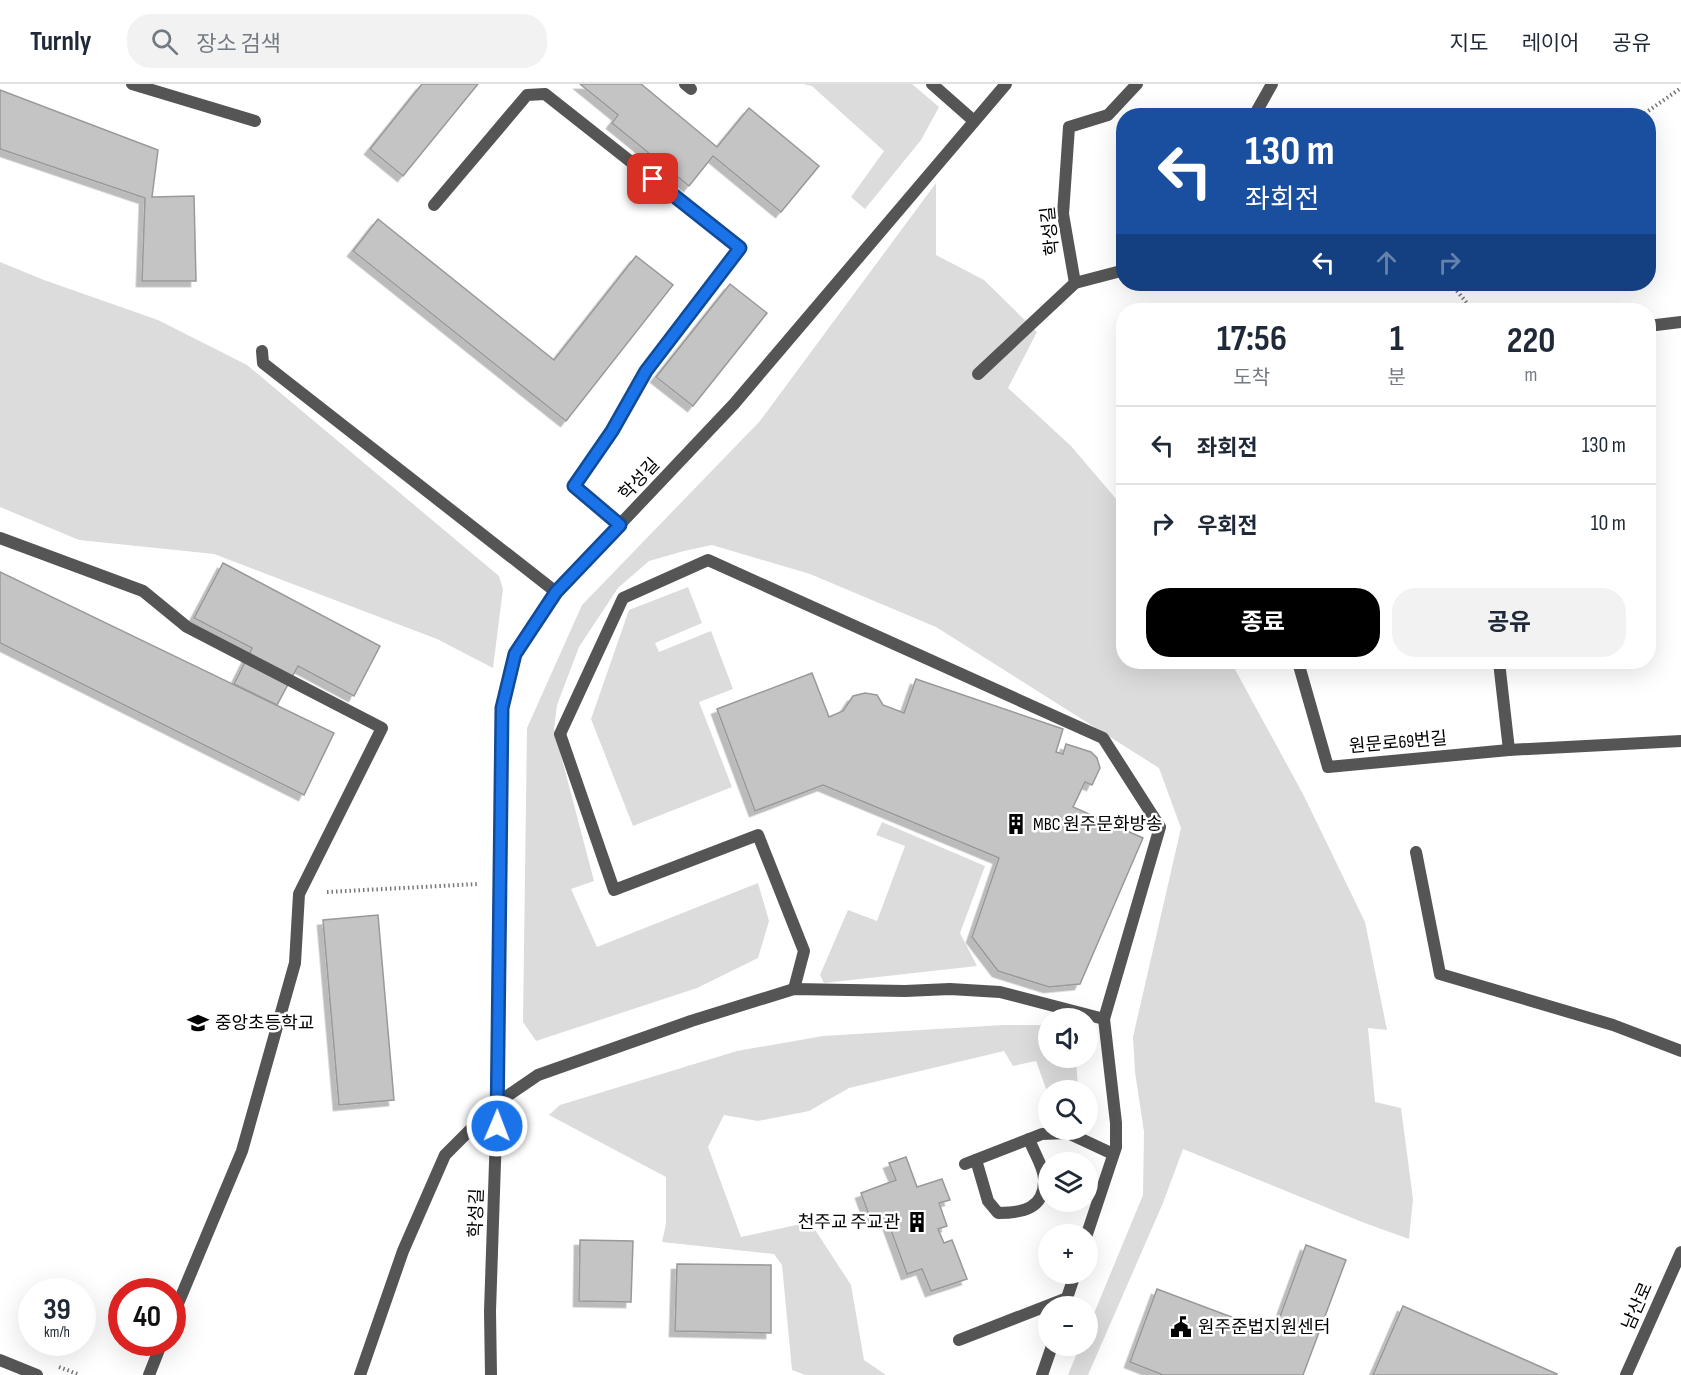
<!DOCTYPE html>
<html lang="ko">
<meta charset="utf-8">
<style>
:root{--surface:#fff;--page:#f2f2f3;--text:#1f2937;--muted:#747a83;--line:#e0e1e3;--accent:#000}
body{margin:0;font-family:"Sofia Sans Condensed","Noto Sans KR",sans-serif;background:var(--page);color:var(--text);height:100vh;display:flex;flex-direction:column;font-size:22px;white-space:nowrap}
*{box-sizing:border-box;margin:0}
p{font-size:20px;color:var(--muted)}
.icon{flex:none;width:33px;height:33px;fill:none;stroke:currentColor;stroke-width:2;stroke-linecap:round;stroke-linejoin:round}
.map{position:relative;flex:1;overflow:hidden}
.drawer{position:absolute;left:1116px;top:219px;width:540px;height:366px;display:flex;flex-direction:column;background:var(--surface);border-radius:24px;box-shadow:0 6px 24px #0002}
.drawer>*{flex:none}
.top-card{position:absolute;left:1116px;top:24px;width:540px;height:183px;border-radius:24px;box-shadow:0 6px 24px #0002;background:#1a4fa0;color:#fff;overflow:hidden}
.controls{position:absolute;left:1038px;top:924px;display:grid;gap:12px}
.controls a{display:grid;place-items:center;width:60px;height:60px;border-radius:50%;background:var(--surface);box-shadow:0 6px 24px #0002;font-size:30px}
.speed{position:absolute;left:18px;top:1194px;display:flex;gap:12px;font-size:30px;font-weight:700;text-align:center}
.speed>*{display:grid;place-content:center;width:78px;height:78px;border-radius:50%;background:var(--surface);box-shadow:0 6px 24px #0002;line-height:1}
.speed small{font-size:15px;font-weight:400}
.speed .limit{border:9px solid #d22;background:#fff;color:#111}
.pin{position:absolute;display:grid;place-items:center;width:51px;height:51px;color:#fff;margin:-26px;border-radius:12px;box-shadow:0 3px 9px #0006}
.me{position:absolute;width:66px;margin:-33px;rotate:1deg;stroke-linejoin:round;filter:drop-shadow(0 0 4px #0008)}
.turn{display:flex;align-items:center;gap:21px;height:126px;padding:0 30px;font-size:27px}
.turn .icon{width:78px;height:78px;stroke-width:2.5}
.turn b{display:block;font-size:42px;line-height:51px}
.lanes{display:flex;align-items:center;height:57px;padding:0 30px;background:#0003;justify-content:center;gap:30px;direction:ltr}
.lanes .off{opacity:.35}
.eta{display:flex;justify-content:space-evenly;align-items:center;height:102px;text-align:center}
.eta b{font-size:36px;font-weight:700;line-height:42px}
.button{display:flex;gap:12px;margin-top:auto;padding:12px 30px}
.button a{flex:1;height:69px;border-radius:24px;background:var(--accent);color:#fff;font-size:24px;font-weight:700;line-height:69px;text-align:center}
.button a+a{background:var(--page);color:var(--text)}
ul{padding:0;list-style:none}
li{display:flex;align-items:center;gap:18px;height:78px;padding:0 30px;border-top:2px solid var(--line)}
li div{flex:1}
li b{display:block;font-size:22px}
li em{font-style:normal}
header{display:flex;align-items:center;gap:36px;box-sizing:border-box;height:84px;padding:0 30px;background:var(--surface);border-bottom:2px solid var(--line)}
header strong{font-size:28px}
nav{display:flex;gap:33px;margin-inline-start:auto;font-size:21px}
.search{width:420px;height:54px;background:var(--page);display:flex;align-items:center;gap:15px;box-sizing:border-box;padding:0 21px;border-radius:24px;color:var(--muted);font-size:22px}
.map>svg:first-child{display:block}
.green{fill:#dcdcdc}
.building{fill:#c4c4c4;stroke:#999;stroke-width:1.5;filter:url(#shadow)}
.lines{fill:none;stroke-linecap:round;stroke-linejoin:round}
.path{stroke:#777;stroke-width:4;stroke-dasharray:1.5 3;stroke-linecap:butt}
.service{stroke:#555;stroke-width:12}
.minor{stroke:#555;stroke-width:12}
.tertiary{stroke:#555;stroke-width:12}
.route-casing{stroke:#114b97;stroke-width:15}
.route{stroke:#1a73e8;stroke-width:10}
.labels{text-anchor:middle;stroke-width:5;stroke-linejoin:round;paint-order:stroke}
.street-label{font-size:18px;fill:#000;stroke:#fff}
.poi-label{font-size:18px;fill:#000;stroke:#fff;text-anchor:start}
</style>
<header>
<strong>Turnly</strong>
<div class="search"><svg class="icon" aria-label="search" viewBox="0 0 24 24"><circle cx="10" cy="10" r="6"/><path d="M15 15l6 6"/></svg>장소 검색</div>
<nav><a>지도</a><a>레이어</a><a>공유</a></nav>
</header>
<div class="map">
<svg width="1681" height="1291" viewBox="0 0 1681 1291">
<defs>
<filter id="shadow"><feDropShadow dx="-5.5" dy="5.5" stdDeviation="0" flood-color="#0004"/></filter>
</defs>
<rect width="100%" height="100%" fill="#fff"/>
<g class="green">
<polygon points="803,0 912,0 939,23 921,56 865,125 851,113 884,67 812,2"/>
<polygon points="936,99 936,171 984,196 1037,248 1008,304 1071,362 1123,423 1124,578 1231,578 1303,710 1365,838 1387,946 1368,944 1375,1018 1401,1024 1413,1115 1409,1155 1362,1138 1183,1065 1163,1119 1088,1291 1068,1291 1080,1262 1088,1262 1088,1244 1143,1111 1144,1048 1135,988 1133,953 1181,744 1159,684 936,543 810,490 712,461 684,467 649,477 618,504 579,563 557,621 554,645 594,797 571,805 597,863 758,799 769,837 758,874 697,904 536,957 523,938 527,644 582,521 760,337"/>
<polygon points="0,178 44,196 158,236 247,281 499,492 503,505 493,584 437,555 214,470 79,456 0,423"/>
<polygon points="688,503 702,539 655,559 659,568 711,547 733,605 699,618 732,703 633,742 591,635 629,526"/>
<polygon points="882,738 985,782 960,849 977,882 824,899 820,891 848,826 877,837 905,762 876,751"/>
<polygon points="1003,941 1048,941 1048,974 1076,974 1078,1006 1048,1006 1048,1010 1036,977 1013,982 1004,967 849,1004 809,1027 758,1037 724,1031 708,1063 741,1153 810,1138 851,1201 864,1276 886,1291 805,1291 792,1286 782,1181 774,1170 662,1158 666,1140 666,1093 549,1031 560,1021 737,967 823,952"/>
</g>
<g class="building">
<polygon points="422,0 478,0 403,92 370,65"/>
<polygon points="580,0 641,0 717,63 749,24 819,82 781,128 713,72 689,102 612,39 618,31"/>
<polygon points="0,6 158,66 152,113 194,112 196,197 142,197 145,114 0,65"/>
<polygon points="378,135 554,276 636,172 673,201 566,337 353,167"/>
<polygon points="730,200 767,229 693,322 656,293"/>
<polygon points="223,479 380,562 354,612 298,582 277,621 234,600 252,564 194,534"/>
<polygon points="0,488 334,649 304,711 0,559"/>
<polygon points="812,589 829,633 843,627 853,612 865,609 877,611 883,621 904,629 916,595 1063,645 1056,668 1063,670 1066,660 1091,668 1097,674 1100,684 1092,701 1085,698 1073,723 1143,754 1080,900 1049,903 998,887 972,853 999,774 823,701 755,727 717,625"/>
<polygon points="378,831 394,1016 339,1021 323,836"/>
<polygon points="906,1073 917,1103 942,1095 950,1116 939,1119 947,1142 938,1145 944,1159 952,1156 967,1195 931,1207 922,1185 907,1190 885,1130 870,1134 861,1109 896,1096 889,1079"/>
<polygon points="580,1156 633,1157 631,1218 579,1217"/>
<polygon points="1306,1161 1346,1176 1303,1291 1163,1291 1130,1278 1157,1205 1274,1249"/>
<polygon points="677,1180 771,1181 771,1249 675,1247"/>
<polygon points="1403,1222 1557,1290 1556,1291 1373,1291"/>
</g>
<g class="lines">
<g class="path">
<polyline points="1641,32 1681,4"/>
<polyline points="1451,200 1473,226"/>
<polyline points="327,808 478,800"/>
<polyline points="59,1283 80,1291"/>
</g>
<g class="service">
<polyline points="132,0 255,37"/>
<polyline points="685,0 691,5"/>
<polyline points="932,0 974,37"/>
<polyline points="1254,32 1272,0"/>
<polyline points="434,121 527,11 545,10 740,164 646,287 612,347 574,402 620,441"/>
<polyline points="1075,199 1063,130 1069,43 1108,31 1137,0"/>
<polyline points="262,267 263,279 556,508"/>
<polyline points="978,290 1075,199 1121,187 1124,184"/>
<polyline points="0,454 143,507 187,543 382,644 299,810 295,879 242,1067 172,1234"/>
<polyline points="1298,578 1328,683 1509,666 1681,657"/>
<polyline points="1499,578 1509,666"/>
<polyline points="1416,768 1440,890 1613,941 1681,967"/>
<polyline points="794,905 804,867 758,751 614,806 560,650 623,514 708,476 1103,654 1160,743 1104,935 1116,1039 1116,1063 1087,1150"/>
<path d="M976 1076 988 1117 998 1129C1022 1129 1045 1125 1044 1095 1044 1083 1033 1067 1029 1055"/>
<polyline points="965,1080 1042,1050 1068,1049 1113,1070"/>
<polyline points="1065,1220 1075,1190"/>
<polyline points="959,1256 1067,1214"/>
<polyline points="149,1291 162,1258"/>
<polyline points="360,1291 403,1167 445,1071 497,1019 538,991 691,937 794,905 905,907 950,905 1000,908 1104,935"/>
<polyline points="1042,1291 1052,1262"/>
</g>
<g class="minor">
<polyline points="1648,242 1681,238"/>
<polyline points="1626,1291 1681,1168"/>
</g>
<g class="tertiary">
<polyline points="0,1276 37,1291"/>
<polyline points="491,1291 490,1227 497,1019 502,624 515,570 556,508 734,320 1006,0"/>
</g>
</g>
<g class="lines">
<defs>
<polyline id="route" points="497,1042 502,624 515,570 556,508 620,441 574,402 612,347 646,287 740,164 653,95"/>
</defs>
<use href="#route" class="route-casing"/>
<use href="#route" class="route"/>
</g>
<defs>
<symbol id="building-bare" viewBox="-9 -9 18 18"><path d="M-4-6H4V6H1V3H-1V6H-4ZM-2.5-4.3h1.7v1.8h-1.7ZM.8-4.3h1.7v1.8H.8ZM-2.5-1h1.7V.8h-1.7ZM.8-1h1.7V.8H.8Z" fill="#000" stroke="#fff" stroke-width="2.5" paint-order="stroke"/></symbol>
<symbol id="school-bare" viewBox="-9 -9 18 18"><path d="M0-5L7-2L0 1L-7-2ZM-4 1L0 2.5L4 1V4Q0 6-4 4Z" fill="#000" stroke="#fff" stroke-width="2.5" paint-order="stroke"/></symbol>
<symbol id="civic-bare" viewBox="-9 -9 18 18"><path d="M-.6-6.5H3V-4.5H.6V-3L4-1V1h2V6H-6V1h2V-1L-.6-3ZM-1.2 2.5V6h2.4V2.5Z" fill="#000" stroke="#fff" stroke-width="2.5" paint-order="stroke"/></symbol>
</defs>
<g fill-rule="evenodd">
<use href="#building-bare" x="1001" y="725" width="30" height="30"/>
<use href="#school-bare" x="183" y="924" width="30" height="30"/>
<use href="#building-bare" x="902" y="1123" width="30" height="30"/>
<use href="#civic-bare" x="1166" y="1228" width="30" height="30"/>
</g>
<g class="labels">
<g class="street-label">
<text transform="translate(1050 147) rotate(-96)" y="6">학성길</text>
<text transform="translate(639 395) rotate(-47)" y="6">학성길</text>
<text transform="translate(1398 658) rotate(-5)" y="6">원문로69번길</text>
<text transform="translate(476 1129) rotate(-88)" y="6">학성길</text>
<text transform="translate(1637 1222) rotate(-66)" y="6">남산로</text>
</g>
<g class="poi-label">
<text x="1033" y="746">MBC 원주문화방송</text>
<text x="215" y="945">중앙초등학교</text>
<text x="900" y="1144" text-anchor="end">천주교 주교관</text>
<text x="1198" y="1249">원주준법지원센터</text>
</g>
</g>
</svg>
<div class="controls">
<a><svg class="icon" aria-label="sound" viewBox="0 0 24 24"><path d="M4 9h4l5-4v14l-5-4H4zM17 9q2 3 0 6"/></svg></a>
<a><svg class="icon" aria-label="search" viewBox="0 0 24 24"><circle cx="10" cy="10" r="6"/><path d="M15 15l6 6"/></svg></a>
<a><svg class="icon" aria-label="layers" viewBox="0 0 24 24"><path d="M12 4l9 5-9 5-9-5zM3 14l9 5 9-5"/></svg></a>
<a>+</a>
<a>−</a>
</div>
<div class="speed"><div>39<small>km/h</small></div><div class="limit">40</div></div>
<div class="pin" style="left:653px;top:95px;background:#d93025"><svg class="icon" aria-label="arrive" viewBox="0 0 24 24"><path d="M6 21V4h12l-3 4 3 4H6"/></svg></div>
<svg class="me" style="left:497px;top:1042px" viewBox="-20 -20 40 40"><circle r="17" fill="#1a73e8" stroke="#fff" stroke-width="3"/><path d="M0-11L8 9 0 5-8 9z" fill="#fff"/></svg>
<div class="top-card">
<div class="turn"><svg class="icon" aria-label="left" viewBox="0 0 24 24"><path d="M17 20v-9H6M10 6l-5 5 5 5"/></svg><div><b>130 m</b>좌회전</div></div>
<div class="lanes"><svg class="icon" aria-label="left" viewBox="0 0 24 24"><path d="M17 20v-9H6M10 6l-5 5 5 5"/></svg><svg class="icon off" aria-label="ahead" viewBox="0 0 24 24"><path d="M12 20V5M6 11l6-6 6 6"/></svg><svg class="icon off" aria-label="right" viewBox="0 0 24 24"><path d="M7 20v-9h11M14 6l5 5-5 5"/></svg></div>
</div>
<section class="drawer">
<div class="eta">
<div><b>17:56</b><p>도착</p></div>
<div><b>1</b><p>분</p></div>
<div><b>220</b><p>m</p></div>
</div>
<ul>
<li><svg class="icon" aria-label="left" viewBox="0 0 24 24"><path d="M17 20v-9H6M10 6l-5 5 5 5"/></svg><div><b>좌회전</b></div><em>130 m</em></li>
<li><svg class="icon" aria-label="right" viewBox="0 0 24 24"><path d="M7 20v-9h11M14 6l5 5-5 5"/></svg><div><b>우회전</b></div><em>10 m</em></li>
</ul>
<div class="button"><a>종료</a><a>공유</a></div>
</section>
</div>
